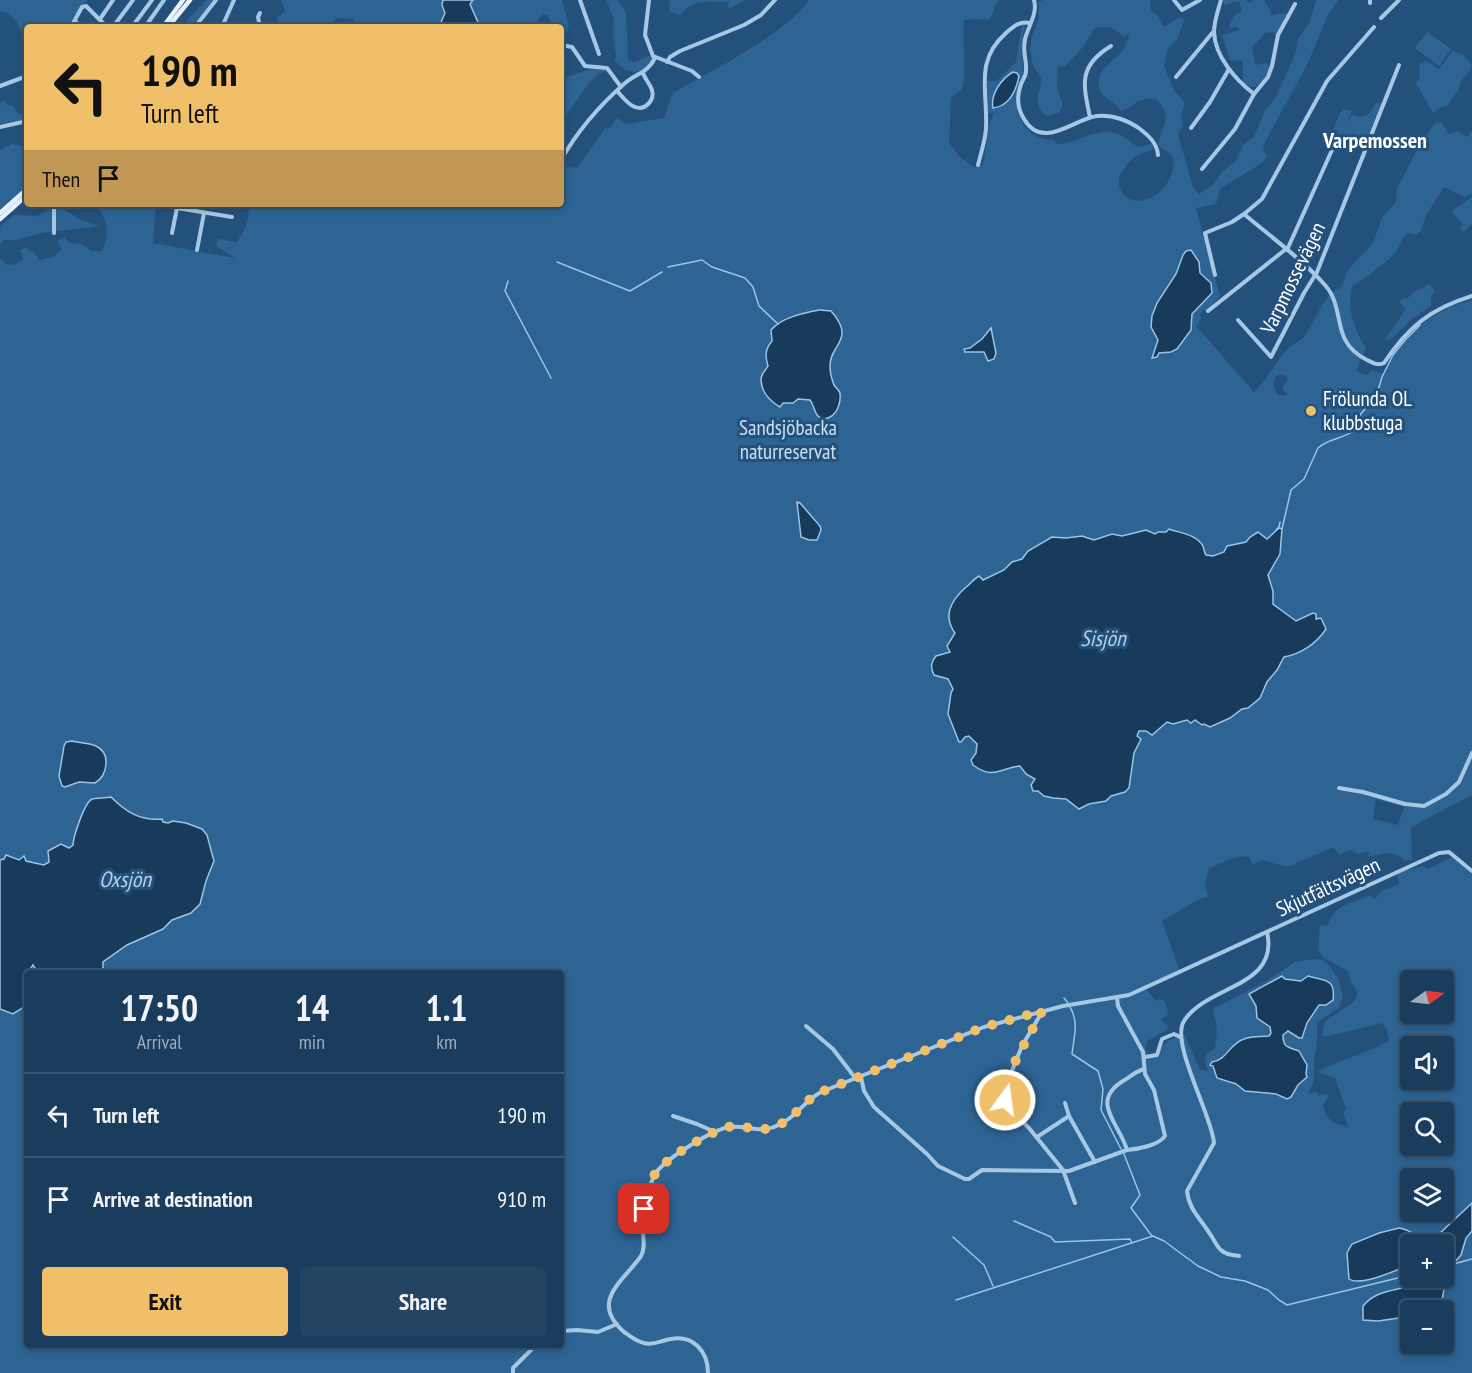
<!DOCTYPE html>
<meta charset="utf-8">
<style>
:root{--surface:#1a3d5d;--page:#234463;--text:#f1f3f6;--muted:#9faebc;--line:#385672;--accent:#f0bf6a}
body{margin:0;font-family:"PT Sans Narrow",sans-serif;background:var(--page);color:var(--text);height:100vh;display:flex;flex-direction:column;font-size:22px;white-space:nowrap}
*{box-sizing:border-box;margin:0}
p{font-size:20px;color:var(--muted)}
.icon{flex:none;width:33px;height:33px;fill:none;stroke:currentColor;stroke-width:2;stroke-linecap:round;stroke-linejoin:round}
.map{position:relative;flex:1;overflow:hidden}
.details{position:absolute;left:24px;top:970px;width:540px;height:378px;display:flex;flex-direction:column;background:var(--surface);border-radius:6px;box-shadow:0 3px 9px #0003,0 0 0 2px var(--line)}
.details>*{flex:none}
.hud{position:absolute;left:24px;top:24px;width:540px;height:183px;border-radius:6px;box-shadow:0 3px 9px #0003,0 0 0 2px var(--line);background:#f0bf6a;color:#111;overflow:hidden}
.needle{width:39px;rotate:76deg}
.tools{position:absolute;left:1400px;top:970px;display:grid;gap:12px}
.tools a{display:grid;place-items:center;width:54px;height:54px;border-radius:6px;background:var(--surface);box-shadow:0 3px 9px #0003,0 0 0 2px var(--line);font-size:30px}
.pin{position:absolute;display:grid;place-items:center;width:51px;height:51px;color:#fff;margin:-26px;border-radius:12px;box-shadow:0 3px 9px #0006}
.me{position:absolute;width:66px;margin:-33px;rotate:14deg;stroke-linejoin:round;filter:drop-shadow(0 0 4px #0008)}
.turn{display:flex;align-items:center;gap:21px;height:126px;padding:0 18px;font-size:27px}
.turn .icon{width:78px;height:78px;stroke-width:2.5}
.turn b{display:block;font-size:42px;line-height:51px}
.then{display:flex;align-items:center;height:57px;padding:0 18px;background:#0003;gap:12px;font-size:22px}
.eta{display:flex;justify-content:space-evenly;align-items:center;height:102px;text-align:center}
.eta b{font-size:36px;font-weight:600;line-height:42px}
.cta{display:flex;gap:12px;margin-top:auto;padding:12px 18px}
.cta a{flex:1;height:69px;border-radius:6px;background:var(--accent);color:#111;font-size:24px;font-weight:600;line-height:69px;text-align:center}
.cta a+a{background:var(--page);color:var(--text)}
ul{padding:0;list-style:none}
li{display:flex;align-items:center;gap:18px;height:84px;padding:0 18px;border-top:2px solid var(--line)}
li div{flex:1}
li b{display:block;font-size:22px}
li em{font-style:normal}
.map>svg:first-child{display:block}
.green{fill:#2d6494;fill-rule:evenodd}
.water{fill:#183b5c;stroke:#9bc4e6;stroke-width:1.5}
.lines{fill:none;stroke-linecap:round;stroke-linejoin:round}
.stream{stroke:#9bc4e6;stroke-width:1.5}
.minor{stroke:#a7c8e5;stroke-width:4}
.major{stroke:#e7f1fd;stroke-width:4.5}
.route{stroke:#f0bf6a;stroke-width:10;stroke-dasharray:0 18}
.poi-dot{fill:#f0bf6a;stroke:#23517c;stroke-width:2}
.labels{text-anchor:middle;stroke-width:6;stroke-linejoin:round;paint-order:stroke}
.street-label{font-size:21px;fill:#fff;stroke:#23517c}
.poi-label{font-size:21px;fill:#fff;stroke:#23517c;text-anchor:start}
.park-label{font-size:21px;fill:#cae0f4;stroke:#23517c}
.neighbourhood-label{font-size:22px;font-weight:bold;fill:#fff;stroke:#23517c}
.water-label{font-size:22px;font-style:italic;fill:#b2d2ed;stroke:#23517c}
</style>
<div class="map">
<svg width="1472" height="1373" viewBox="0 0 1472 1373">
<rect width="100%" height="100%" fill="#23517c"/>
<g class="green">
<path d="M0 0H88L80 6 68 27H27V54C21 36 22 16 0 11Z"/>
<polygon points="207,0 213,0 193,27 176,27 185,22"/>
<polygon points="281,0 443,0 442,5 445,13 439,27 357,27 353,19 338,18 327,27 279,27 277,19 285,11"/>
<polygon points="473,0 562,0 569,26 567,31 561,31 561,27 553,27 548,15 542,14 534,27 480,27 470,4"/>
<path d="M606 0H617C630 13 625 17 627 31 627 41 629 46 627 56L629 61C640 64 642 56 651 56L653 59C639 77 629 75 614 60L616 56 613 33 614 19Z"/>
<path d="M671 0H745L727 10 729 2C718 3 705 0 694 4 687 6 685 12 678 15L670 11 669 2Z"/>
<path d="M809 0H999C992 6 995 14 989 19L964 20C962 34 967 80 962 88 959 93 954 94 951 98L949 143 960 157 974 167 983 165 989 126 994 113H988L986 81H997L1016 62 1022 24H1025L1021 51 1024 71 1017 94V111L1025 127 1032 134 1043 139 1053 140 1058 144C1081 144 1098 123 1122 136 1128 139 1132 144 1138 147L1151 144 1154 148 1152 150C1136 154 1133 157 1123 170 1113 183 1122 200 1138 201 1157 201 1177 178 1173 159 1171 150 1160 151 1158 143 1164 123 1173 117 1156 99 1134 97 1137 106 1121 111 1111 95 1094 100 1100 74 1111 58 1125 57 1129 34L1124 36 1110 27H1097L1093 30 1083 47 1064 67 1058 66C1058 73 1056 83 1058 90 1060 100 1066 103 1059 113L1047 116C1031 105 1041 94 1041 78L1033 65 1030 50 1032 36 1038 21 1039 2 1043 0H1150L1151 11 1157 15 1163 26H1166L1178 18H1183L1184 21 1177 39 1168 48 1164 66 1174 90 1185 103 1181 115 1183 125 1178 134 1193 188 1199 194 1213 185 1222 172 1236 161 1243 145 1254 137 1265 110 1275 99 1286 75 1296 52 1298 39 1310 22 1316 0H1338L1328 15 1307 65 1263 146 1267 158C1253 171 1235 178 1220 189L1216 204 1196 208 1220 296 1209 309 1202 311 1200 314 1201 318 1197 327 1254 392C1267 381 1274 364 1286 351 1291 344 1299 343 1304 337 1319 317 1320 297 1343 286 1344 267 1362 258 1372 244 1377 236 1378 226 1382 218 1389 207 1400 206 1396 191L1419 146 1434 124 1441 122 1449 134 1458 131 1467 137 1472 130V194L1465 197 1444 187 1426 215 1421 231 1416 235 1408 233C1400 239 1401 246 1395 253 1391 259 1359 283 1352 286 1347 310 1353 327 1366 348L1356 371 1367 375 1372 370 1381 373 1386 372C1398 335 1436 309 1472 300V795L1411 827 1412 860 1405 861C1392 849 1384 854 1367 857L1370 851 1358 854 1351 850 1340 855 1334 848H1331L1287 867 1262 860 1253 865 1249 857C1235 854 1221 863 1209 869L1205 883 1208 897 1199 899 1162 921 1181 974 1146 989 1156 1001 1161 999 1165 1002 1169 1015 1160 1019 1168 1026V1029L1147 1041 1145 1048 1150 1057 1159 1055C1163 1041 1171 1038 1185 1036L1200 1070 1208 1071 1205 1061 1206 1055 1215 1048 1217 1029 1213 1009 1268 980 1295 962 1313 959 1322 960 1328 964 1339 980 1343 998 1338 1008 1317 1023V1042L1314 1060V1081L1308 1093 1317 1092 1320 1098 1321 1094 1329 1095 1323 1105C1327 1124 1334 1121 1349 1128L1343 1114 1346 1108 1335 1078 1317 1072C1340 1059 1366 1054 1389 1041L1387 1029 1382 1023 1324 1037 1322 1033 1325 1021 1354 1002 1358 992 1351 982 1348 971 1324 958 1318 950 1320 926 1328 925C1335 903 1351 905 1370 895L1375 899 1381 891 1399 884 1397 873 1423 866 1428 869C1436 866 1445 858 1453 858L1472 874V1373H0V1009L13 1013 27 1005V1346H561V974L103 973V963L127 945 163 929 172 920 191 913 200 904 208 876 0 927V258L7 265 16 264 23 259 20 250 25 248 35 253 39 260 53 257 62 249 57 241 65 238 69 243 82 244 92 251H102C110 231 109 222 95 204H156L153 243 235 258 216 246 218 239 237 242C246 229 250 220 248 204H561V174L566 171 567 166 572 168 578 167 606 127 610 128 617 118 625 124 664 118 673 93C709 72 786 34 809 0ZM1018 74C1019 91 1009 100 996 109L991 104C996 87 1000 79 1018 74ZM1281 374 1286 376 1288 379 1282 388 1287 394 1285 396 1277 394 1273 384 1275 377ZM1376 799 1404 807 1398 825 1373 819ZM1282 977 1284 979 1301 981C1318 973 1336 978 1333 1000L1326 1005H1319C1313 1016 1307 1021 1304 1035L1299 1038 1288 1031 1283 1035C1284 1048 1288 1047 1299 1051L1307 1065 1306 1074 1307 1077 1287 1099C1275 1094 1263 1093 1250 1091 1244 1090 1228 1082 1219 1079L1212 1062C1227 1060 1230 1043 1244 1039 1251 1036 1261 1037 1269 1037L1271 1033 1270 1027 1257 1018 1256 1007 1249 994ZM1410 981H1443V1014H1410ZM1410 1047H1443V1080H1410ZM1410 1113H1443V1146H1410ZM1410 1179H1443V1212H1410ZM1410 1245H1443V1278H1410ZM1410 1311H1443V1344H1410Z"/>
<path d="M1223 0H1245L1250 3 1254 0H1264L1270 10 1271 16 1276 14 1287 13 1276 36 1273 32 1265 33 1252 47 1255 65 1267 63 1270 67C1266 77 1261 87 1250 87L1243 82V61L1230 60 1222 35 1240 30 1237 27 1230 28 1229 26 1234 16 1242 11 1239 1 1225 5Z"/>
<polygon points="1427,32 1451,49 1439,66 1415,48"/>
<polygon points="1453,51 1463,55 1472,65 1470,70 1461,81 1459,89 1447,106 1441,107 1433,113 1415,82 1419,80 1420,63 1427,61 1439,69"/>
<polygon points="594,68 604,68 607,71 598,74 589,83 561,122 561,79"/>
<polygon points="5,101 7,105 12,105 19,114 27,114 27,119 0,124 0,102"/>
<path d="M1376 103 1384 104 1365 148 1340 134 1332 132 1340 113 1345 109 1352 111 1346 123 1352 115C1368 118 1367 117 1376 103Z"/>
<polygon points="12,144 27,147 27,186 4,208 0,209 0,150"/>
<polygon points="1472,197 1472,224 1466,230 1462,231 1460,227 1464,225 1454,215 1453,210"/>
<polygon points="57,205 81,220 100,226 41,233 17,240 4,240 0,244 0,226 14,215 37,216"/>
<polygon points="1430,284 1435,292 1431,295 1431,306 1413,318 1392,338 1384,341 1406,309 1399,302 1405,297 1407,299 1415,291"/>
</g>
<g class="water">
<polygon points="443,0 473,0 470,4 480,27 439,27 445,13 442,5"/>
<path d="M1013 72 1017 73 1019 76C1016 91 1009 106 993 108 990 95 1001 79 1013 72Z"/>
<polygon points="1191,250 1199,262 1200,273 1211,283 1212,293 1192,314 1191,330 1177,349 1171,352 1159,353 1157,357 1152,358 1158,340 1151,327 1152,316 1157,303 1176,274 1183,255 1186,251"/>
<path d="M820 310 831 311C857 340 829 345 830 366 830 372 832 380 834 385 836 388 839 390 840 393 841 401 838 413 830 417 826 419 822 420 818 416 814 412 814 405 810 400L798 399 793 403H783L780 407C770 401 761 392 761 379 761 374 766 370 768 366 765 356 765 349 772 341L771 330C782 317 804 313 820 310Z"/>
<polygon points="991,328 996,353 994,359 988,361 984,352 965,352 964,349 970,348 982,339"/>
<polygon points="797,502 800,503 820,526 821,530 817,540 809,540 801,537"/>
<path d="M1279 528 1282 529 1280 554 1268 575 1273 591V604L1296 621 1313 613 1316 614V619L1321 618 1326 629C1317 643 1301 654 1284 657L1277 670 1267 682 1260 698 1248 708 1242 709 1230 718 1210 727 1204 724 1202 725 1195 720 1191 723 1187 720 1173 724 1167 722 1152 735 1146 731H1139L1137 736 1141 739 1134 753 1129 788 1125 792 1111 796 1106 801 1089 804 1079 809 1066 799 1053 798 1044 796 1038 791H1033L1031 785 1035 779 1026 774 1020 766C1000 768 993 780 973 765L971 760 976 753 977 744 969 736 965 737 961 742H959L948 714 951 693 953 689 948 679 934 675C930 667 931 662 936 656L950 652 947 646 955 633C942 615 952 600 965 588 971 584 972 580 979 576L983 580 1004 570 1012 562 1022 559 1028 551 1052 537 1066 538 1082 536 1094 540 1112 534 1122 536 1146 530 1155 534 1158 532H1166L1169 529C1180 533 1196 534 1203 546 1204 549 1204 552 1206 555L1213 556 1224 552 1227 546 1246 542 1250 537 1258 532 1267 539Z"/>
<path d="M72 741C79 743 90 743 96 746 111 753 108 775 95 783L79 782 65 787 62 786 59 776 64 746 66 742Z"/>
<path d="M111 797C126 812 140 821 162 819L163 822 168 823 173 821 186 823 202 829 207 835 214 861 206 881 200 904 191 913 172 920 163 929 127 945 103 962V973H38L33 965 27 974V1005L13 1014 0 1009V860L4 859 6 855 19 860 24 856 26 861 44 865 49 862 48 851 61 844 69 848 73 845C73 838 84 803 92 799 96 798 106 798 111 797Z"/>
<path d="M1282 976 1285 979 1301 981 1308 976C1325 981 1336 978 1333 1000L1326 1005H1319L1307 1023 1302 1038H1299L1288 1031 1283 1035C1283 1048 1288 1047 1299 1051L1307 1065 1306 1074 1307 1077 1298 1085 1291 1097 1287 1099 1276 1094 1245 1091 1236 1084 1217 1078 1213 1066 1210 1065 1212 1062C1227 1060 1230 1043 1244 1039 1252 1036 1261 1037 1269 1036L1271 1033 1270 1027 1257 1018 1256 1006 1249 994Z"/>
<path d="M1472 1203V1231L1466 1238 1461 1255 1448 1269 1441 1305 1424 1311H1410V1316L1406 1317 1378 1321 1363 1320V1306C1374 1292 1390 1291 1406 1287L1414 1278H1443V1245H1435L1437 1236Z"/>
<path d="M1399 1228C1409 1230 1419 1234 1417 1245H1410V1265C1396 1270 1361 1287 1349 1279L1347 1253 1352 1244 1379 1233Z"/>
</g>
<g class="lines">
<g class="stream">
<polyline points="557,262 630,291 662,272"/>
<polyline points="668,267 702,260 712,267 745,278 753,287 759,306 778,324"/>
<polyline points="508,281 505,291 551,378"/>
<path d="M1282 529 1291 490 1304 479 1318 448C1328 438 1345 439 1356 429L1360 415 1377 394 1382 377 1393 355 1406 339 1420 325"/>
<polyline points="1276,530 1279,527 1280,522"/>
<polyline points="1064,998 1068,1003"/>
<path d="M1070 1007C1079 1022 1074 1037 1072 1054L1098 1071 1103 1089 1101 1110 1121 1149"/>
<polyline points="1124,1154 1140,1195 1131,1208 1152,1236"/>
<polyline points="1014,1221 1051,1237 1055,1242 1130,1239 1132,1243"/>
<polyline points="953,1237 984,1265 993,1286"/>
<polyline points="1450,1265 1472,1259"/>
<polyline points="956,1300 1153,1236 1164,1241 1198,1266 1221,1277 1245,1281 1268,1290 1279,1300 1287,1305 1410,1275"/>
</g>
<g class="minor">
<polyline points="580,0 599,54"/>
<polyline points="649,0 645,35 653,56 692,71 699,77"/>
<path d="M1034 0C1038 13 1028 27 1025 39 1022 54 1027 58 1026 71 1026 76 1023 79 1021 84 1017 95 1017 108 1024 119 1043 151 1073 119 1097 116 1112 114 1129 121 1140 129 1149 136 1157 143 1158 155"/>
<polyline points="1174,0 1182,10 1200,0"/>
<path d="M1221 0C1218 10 1214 22 1214 32 1215 57 1236 80 1254 94"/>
<polyline points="1370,3 1370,0"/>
<polyline points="1381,18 1399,0"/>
<polyline points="100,19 113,0"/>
<polyline points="75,21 81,27"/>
<polyline points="71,27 82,7 86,6 107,27"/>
<polyline points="113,27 133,0"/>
<polyline points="132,27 152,0"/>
<polyline points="145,27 164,0"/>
<polyline points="195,27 216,0"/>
<polyline points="222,27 234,0"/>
<polyline points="260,27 258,17 260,13"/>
<polyline points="561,45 572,47 585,66 607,68 621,87"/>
<polyline points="667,62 670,57 680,51 744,25 761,15 775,0"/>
<polyline points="1176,77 1213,32"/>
<polyline points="0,86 27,76"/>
<path d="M617 91C622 96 628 105 635 107 645 111 655 100 652 90 650 84 645 79 643 73"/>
<path d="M1090 117C1083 84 1078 66 1111 46"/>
<polyline points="0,127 27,121"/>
<polyline points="1191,128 1210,102 1229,69"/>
<path d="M561 160C577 132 600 105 624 84 636 73 647 74 655 58"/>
<path d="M978 165C981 153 985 141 986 129 988 91 974 61 1006 33 1014 26 1019 21 1030 23"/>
<polyline points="1202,169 1235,129 1254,94 1268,77 1272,66 1278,35 1295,4"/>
<polyline points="54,204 54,233"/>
<polyline points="165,204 177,208 232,217"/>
<path d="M1244 214C1271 237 1302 259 1325 285 1347 310 1329 341 1367 360 1373 363 1378 366 1384 363 1408 327 1430 309 1472 296"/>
<polyline points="172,233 177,208"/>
<polyline points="197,250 204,213"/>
<polyline points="1287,250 1332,150"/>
<polyline points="1215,275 1205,233 1232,222 1244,214 1262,199 1327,81 1374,27"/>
<polyline points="1208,311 1286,249"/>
<polyline points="1238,320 1271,357 1304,293 1317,272 1399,65"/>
<polyline points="1339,788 1363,792 1405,804 1424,806 1446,794 1459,782 1472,753"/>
<path d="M1117 998 1118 1006 1143 1052 1145 1074 1154 1090 1165 1136C1159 1145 1139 1149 1127 1150 1120 1124 1089 1102 1123 1081 1130 1077 1136 1071 1144 1069"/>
<polyline points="1042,1012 1022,1046 1005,1088 1005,1100 1008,1108 1029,1128 1063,1170 1075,1203"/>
<polyline points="806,1026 833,1049 856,1079"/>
<polyline points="1145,1057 1157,1055 1162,1039 1174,1034 1180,1037"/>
<polyline points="861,1077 864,1091 874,1107 927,1154 938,1166 965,1179 969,1179 982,1170 1069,1171 1127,1150"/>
<polyline points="1065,1103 1069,1116 1095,1162"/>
<polyline points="673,1116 697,1124 715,1132"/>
<polyline points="1037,1137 1069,1116"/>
<path d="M1239 1256C1232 1255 1226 1255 1221 1250 1216 1246 1214 1239 1210 1234 1201 1219 1189 1210 1187 1191L1214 1143C1212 1115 1170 1043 1184 1021 1207 985 1280 987 1267 932"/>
<polyline points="561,1331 577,1330 598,1332 617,1324"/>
<polyline points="513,1373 513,1368 535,1346"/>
<path d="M708 1373C708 1351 693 1335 671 1339 662 1340 653 1346 644 1343 637 1342 630 1336 624 1332 589 1301 623 1282 641 1256 647 1246 641 1231 643 1220 644 1206 648 1189 654 1176 661 1161 712 1130 729 1127 745 1125 759 1133 774 1127 794 1120 804 1101 821 1092L984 1027 1063 1006 1129 995 1439 853 1449 852 1472 871"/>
</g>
<g class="major">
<polyline points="163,27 183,0"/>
<polyline points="168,27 190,0"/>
<polyline points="0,213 27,189"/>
<polyline points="0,219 27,195"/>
</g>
</g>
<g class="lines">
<path class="route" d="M644 1209C648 1198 649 1184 655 1174 664 1159 711 1131 728 1127 744 1124 758 1133 774 1127 794 1120 803 1101 821 1092L984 1027 1042 1011C1031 1035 1003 1074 1005 1100"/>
</g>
<circle class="poi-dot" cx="1311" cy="411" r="6"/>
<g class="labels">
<g class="street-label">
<text transform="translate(1293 278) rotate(-64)" y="7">Varpmossevägen</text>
<text transform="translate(1328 887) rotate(-25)" y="7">Skjutfältsvägen</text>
</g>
<g class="poi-label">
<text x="1323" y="406">Frölunda OL<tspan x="1323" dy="24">klubbstuga</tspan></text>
</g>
<g class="park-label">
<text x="788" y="435">Sandsjöbacka<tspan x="788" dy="24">naturreservat</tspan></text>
</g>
<g class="neighbourhood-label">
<text x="1375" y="148">Varpemossen</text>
</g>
<g class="water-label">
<text x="1103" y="646">Sisjön</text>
<text x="125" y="887">Oxsjön</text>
</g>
</g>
</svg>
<div class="tools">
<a><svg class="needle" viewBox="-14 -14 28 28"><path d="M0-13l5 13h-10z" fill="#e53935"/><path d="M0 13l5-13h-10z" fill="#9faebc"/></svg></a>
<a><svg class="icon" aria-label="sound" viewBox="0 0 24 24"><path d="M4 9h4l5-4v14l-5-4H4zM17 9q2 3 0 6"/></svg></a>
<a><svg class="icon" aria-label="search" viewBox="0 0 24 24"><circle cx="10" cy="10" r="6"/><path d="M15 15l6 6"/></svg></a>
<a><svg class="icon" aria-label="layers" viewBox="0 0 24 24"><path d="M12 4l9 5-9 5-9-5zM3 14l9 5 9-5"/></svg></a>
<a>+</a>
<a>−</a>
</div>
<div class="pin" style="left:644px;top:1209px;background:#d93025"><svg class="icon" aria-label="arrive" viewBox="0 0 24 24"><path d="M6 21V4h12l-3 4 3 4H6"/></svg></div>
<svg class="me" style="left:1005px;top:1100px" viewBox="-20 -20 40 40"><circle r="17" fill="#f0bf6a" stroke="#fff" stroke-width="3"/><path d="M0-11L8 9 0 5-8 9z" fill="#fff"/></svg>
<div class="hud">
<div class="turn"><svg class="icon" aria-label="left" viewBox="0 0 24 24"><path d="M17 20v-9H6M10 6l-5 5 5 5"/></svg><div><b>190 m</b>Turn left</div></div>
<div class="then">Then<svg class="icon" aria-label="arrive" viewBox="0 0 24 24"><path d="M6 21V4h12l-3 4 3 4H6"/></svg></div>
</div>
<section class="details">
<div class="eta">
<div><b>17:50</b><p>Arrival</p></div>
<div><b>14</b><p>min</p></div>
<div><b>1.1</b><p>km</p></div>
</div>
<ul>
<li><svg class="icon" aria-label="left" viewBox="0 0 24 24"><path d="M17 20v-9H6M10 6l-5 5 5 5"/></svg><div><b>Turn left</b></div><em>190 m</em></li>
<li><svg class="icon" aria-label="arrive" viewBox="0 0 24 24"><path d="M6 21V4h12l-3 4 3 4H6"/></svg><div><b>Arrive at destination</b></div><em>910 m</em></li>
</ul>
<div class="cta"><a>Exit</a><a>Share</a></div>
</section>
</div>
